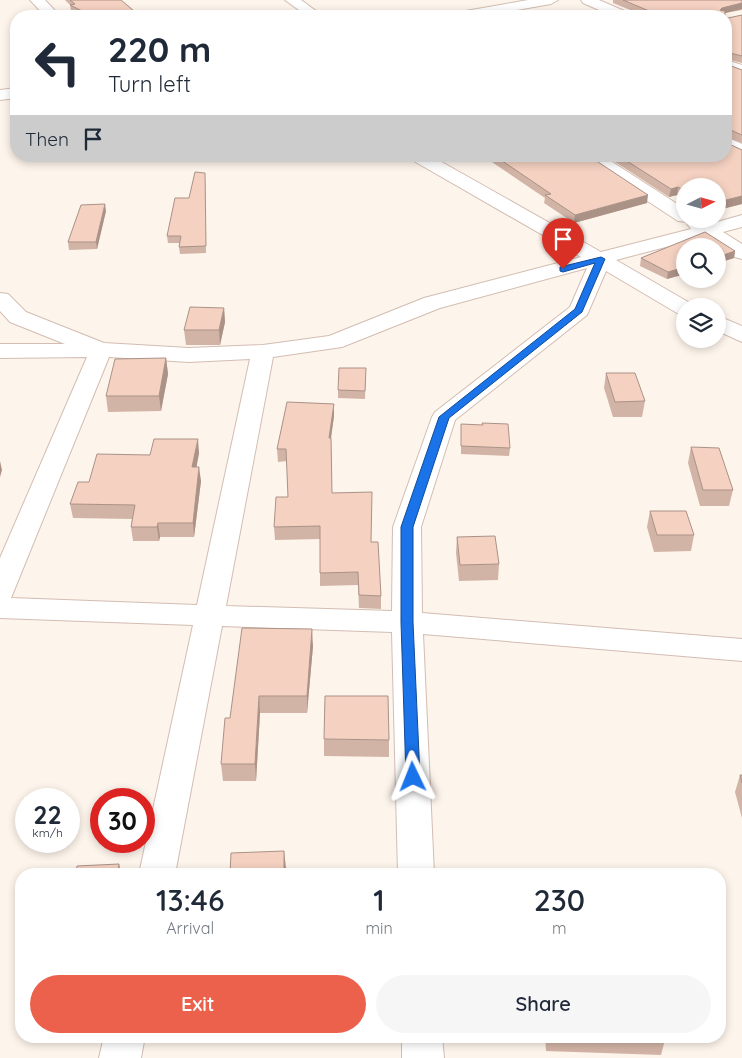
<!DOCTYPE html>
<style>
:root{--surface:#fff;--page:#f6f6f7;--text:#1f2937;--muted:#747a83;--accent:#eb614c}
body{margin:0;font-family:Quicksand,sans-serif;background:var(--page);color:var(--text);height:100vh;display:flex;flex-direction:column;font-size:19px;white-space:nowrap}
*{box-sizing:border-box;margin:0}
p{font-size:16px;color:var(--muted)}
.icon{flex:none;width:28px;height:28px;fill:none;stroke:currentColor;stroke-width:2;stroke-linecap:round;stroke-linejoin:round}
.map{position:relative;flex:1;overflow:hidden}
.details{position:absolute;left:15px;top:868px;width:711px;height:175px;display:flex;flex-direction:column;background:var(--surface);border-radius:20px;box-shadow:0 2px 8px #0003}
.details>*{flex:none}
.banner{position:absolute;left:10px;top:10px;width:722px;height:152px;border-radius:20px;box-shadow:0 2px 8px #0003;background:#fff;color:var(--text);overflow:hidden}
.needle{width:32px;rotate:84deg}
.controls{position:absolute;left:676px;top:178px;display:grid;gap:10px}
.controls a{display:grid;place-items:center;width:50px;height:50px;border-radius:50%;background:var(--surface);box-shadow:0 2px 8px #0003;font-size:25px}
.speed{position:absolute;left:15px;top:788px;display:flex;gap:10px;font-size:25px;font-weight:700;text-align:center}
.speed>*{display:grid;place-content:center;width:65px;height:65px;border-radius:50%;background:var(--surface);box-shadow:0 2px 8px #0003;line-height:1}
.speed small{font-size:12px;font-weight:400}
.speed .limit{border:8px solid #d22;background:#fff;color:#111}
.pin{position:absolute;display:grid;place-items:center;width:42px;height:42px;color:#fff;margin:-51px -21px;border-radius:50% 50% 50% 0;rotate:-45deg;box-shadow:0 0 5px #0007}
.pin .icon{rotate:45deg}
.me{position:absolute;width:55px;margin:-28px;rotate:358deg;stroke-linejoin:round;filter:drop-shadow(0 0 4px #0008)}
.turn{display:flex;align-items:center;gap:18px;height:105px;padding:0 15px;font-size:22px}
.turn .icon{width:65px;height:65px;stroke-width:2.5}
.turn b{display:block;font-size:35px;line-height:42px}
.then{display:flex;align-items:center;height:48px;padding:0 15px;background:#0003;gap:10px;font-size:19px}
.eta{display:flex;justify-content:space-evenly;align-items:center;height:85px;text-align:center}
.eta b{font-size:30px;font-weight:600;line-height:35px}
.cta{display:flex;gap:10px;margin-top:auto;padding:10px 15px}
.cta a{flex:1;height:58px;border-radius:30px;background:var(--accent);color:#fff;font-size:20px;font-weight:600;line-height:58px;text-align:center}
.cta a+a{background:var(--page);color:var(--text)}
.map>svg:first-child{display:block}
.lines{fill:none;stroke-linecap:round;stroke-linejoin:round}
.street-casing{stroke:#d3bdb2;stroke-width:2}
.street{fill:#fff;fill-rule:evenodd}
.wall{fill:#d2b4a6}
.shaded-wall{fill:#ab9287}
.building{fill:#f4d1c1;stroke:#ab9287}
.route{fill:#1a73e8;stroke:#114b97}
</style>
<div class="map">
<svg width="742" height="1058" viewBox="0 0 742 1058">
<rect width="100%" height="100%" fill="#fdf4eb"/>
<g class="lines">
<defs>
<g id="street">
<polygon points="30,0 45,0 60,16 45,16"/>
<polygon points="285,0 301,0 323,16 307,16"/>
<polygon points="528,0 558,0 551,4 482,16 453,16 460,12"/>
<polygon points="581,0 599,0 629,13 631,16 613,16 583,3"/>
<polygon points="726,60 742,65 742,76 726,70"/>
<polygon points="16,88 16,98 0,100 0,90"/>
<polygon points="726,137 742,144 742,156 726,149"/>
<path d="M409 156H431L601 252 691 229 687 224 689 222 678 221 585 160 582 156H603L685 209V219H699L710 224 742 215V227L723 232 742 244V259L735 257 704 237 616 260 695 306H685V314L677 313 606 271 587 315 455 420 421 527 422 613 742 639V661L423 634 434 874H398L392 632 222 626 175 874H139L193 625 0 618V558L87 357 0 358V344H65L10 322 0 311V293L8 294 26 312 104 343 189 348 263 345 329 336 424 298 581 257 412 160ZM587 268 570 307 435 412 432 417 393 527 392 611 226 606 273 357 342 347 440 308ZM109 357 189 362 250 359 197 605 11 598Z"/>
<polygon points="718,316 742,326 742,342 718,331"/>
<polygon points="104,1036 145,1036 141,1058 99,1058"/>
<polygon points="402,1036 442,1036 444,1058 402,1058"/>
</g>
</defs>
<use href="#street" class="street-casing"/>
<use href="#street" class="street"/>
</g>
<g class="wall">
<polygon points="65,0 121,0 140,16 82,16 71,11 70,5"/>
<polygon points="613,0 742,0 742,10 725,13 725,16 645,16 613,3"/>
<polygon points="742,15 742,63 726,59 726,17 728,18"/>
<polygon points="726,64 742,70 742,143 726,137 727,143 742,150 742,204 718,210 718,186 685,186 685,200 677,195 669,197 606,156 726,156"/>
<polygon points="483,156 589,156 647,203 574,223 544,203 545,198"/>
<polygon points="205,173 206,253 180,254 179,247 180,243 168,243 167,236"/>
<polygon points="106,211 97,249 69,250 68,242"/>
<polygon points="705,232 735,251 734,258 718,263 718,246 685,246 685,274 667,279 640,266 641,258"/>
<polygon points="224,308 225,322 220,345 186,345 184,330"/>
<polygon points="166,358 168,374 161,411 108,412 106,396"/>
<polygon points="366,368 365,399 338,398 338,390"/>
<polygon points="606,373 645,401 642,417 613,417 604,388"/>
<polygon points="334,404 334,416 331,439 332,493 371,542 381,596 381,609 359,608 358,585 320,586 320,539 275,540 274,527 288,497 287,461 278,462 277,449"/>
<polygon points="461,424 510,448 509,456 461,454"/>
<polygon points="691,447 733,490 729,506 700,506 688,463"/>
<polygon points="199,453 196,467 201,481 194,537 160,537 159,541 133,541 131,527 132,519 73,518 70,504 89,482 150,455"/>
<polygon points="650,511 694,535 691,551 654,552 647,527"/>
<polygon points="457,537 499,564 498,580 459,581 456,553"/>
<polygon points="313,646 307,713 260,713 256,781 223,781 221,764 230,718"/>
<polygon points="324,739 389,740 389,757 324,756"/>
<polygon points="740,775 742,775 742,818 735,792"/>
<polygon points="230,1036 280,1036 280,1039 231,1040"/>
<polygon points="545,1036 666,1036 661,1055 546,1051"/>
</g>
<g class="shaded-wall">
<polygon points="742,3 742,9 721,14 720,10 722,8"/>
<polygon points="678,187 677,195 669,197 671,189"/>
<polygon points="648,195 647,203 574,223 575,215"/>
<polygon points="742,196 742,204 718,210 718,202"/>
<polygon points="105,204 106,211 97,249 96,242"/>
<polygon points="735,251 734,258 718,263 718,257"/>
<polygon points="685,267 685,274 667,279 668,272"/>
<polygon points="224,308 225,322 220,345 219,330"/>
<polygon points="166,358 168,374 161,411 159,396"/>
<polygon points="334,404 334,416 329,450 329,438"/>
<polygon points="198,439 199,453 194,481 192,467"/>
<polygon points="0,461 2,470 0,477"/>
<polygon points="199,467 201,481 194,537 193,523"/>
<polygon points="158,523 160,537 159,541 157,527"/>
<polygon points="312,629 313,646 307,713 307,696"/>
<polygon points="259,696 260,713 256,781 255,764"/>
<polygon points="284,851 286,868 286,874 284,874"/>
<polygon points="119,864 121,873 121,874 118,874"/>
</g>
<g class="building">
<polygon points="70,0 121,0 140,16 92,16 70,5 75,4"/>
<polygon points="623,0 742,0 742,3 722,8 720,10 725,11 725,16 661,16"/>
<polygon points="742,15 742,56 726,52 726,17 728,18"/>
<polygon points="726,64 742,70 742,135 726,128"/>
<polygon points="726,136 727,143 742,150 742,196 718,202 718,186 685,186 685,191 678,187 671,189 619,156 726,156"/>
<polygon points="495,156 589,156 648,195 575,215 545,195 551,194"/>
<polygon points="195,172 205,173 206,246 179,247 181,236 167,236 175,198 189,198"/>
<polygon points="105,204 96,242 68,242 81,205"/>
<polygon points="705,232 735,251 718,257 718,246 685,246 685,267 668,272 641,258"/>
<polygon points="190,307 224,308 219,330 184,330"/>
<polygon points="166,358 159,396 106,396 115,359"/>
<polygon points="339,368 366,368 365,391 338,390"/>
<polygon points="606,373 635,373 645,401 615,402"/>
<polygon points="287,402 334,404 329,438 331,438 332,493 372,492 371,542 378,542 381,596 359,595 358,572 320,573 320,526 274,527 276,497 288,497 286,449 277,449"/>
<polygon points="482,423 508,424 510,448 461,446 461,424 483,425"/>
<polygon points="154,439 198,439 192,467 199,467 193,523 158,523 157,527 131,527 135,505 70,504 78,482 89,482 97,454 150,455"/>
<polygon points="691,447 719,448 733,490 703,490"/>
<polygon points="650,511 686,511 694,535 657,535"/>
<polygon points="495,536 499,564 460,565 457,537"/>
<polygon points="242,628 312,629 307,696 259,696 255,764 221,764 225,718 230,718"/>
<polygon points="325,696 388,696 389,740 324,739"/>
<polygon points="740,775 742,775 742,783"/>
<polygon points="284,851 284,874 230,874 231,853"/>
<polygon points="119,864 118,874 76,874 77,866"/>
</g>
<polygon class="route" points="601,257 605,259 582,312 449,418 413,527 413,622 420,777 418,781 413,782 408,781 406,777 401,622 401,527 439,417 575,309 595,263 563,272 560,271 560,267"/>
</svg>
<div class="controls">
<a><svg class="needle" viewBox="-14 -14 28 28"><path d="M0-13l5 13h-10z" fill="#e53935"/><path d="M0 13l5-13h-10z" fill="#747a83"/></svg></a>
<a><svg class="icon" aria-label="search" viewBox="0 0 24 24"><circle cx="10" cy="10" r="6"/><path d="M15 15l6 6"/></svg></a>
<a><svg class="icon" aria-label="layers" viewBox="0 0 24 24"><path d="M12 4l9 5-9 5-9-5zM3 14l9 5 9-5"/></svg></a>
</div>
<div class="speed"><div>22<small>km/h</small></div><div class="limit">30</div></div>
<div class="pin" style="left:563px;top:269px;background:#d93025"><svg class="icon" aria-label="arrive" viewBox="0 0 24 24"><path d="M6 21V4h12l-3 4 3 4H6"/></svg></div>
<svg class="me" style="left:413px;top:777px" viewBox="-20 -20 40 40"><path d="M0-17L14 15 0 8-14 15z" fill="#1a73e8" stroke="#fff" stroke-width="4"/></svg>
<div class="banner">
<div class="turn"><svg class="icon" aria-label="left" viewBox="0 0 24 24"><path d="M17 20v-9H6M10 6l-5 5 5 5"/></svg><div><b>220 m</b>Turn left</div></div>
<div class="then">Then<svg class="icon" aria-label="arrive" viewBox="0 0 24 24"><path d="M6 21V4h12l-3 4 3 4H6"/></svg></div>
</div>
<section class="details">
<div class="eta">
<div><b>13:46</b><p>Arrival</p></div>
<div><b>1</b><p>min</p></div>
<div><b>230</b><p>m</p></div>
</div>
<div class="cta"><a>Exit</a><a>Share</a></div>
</section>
</div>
